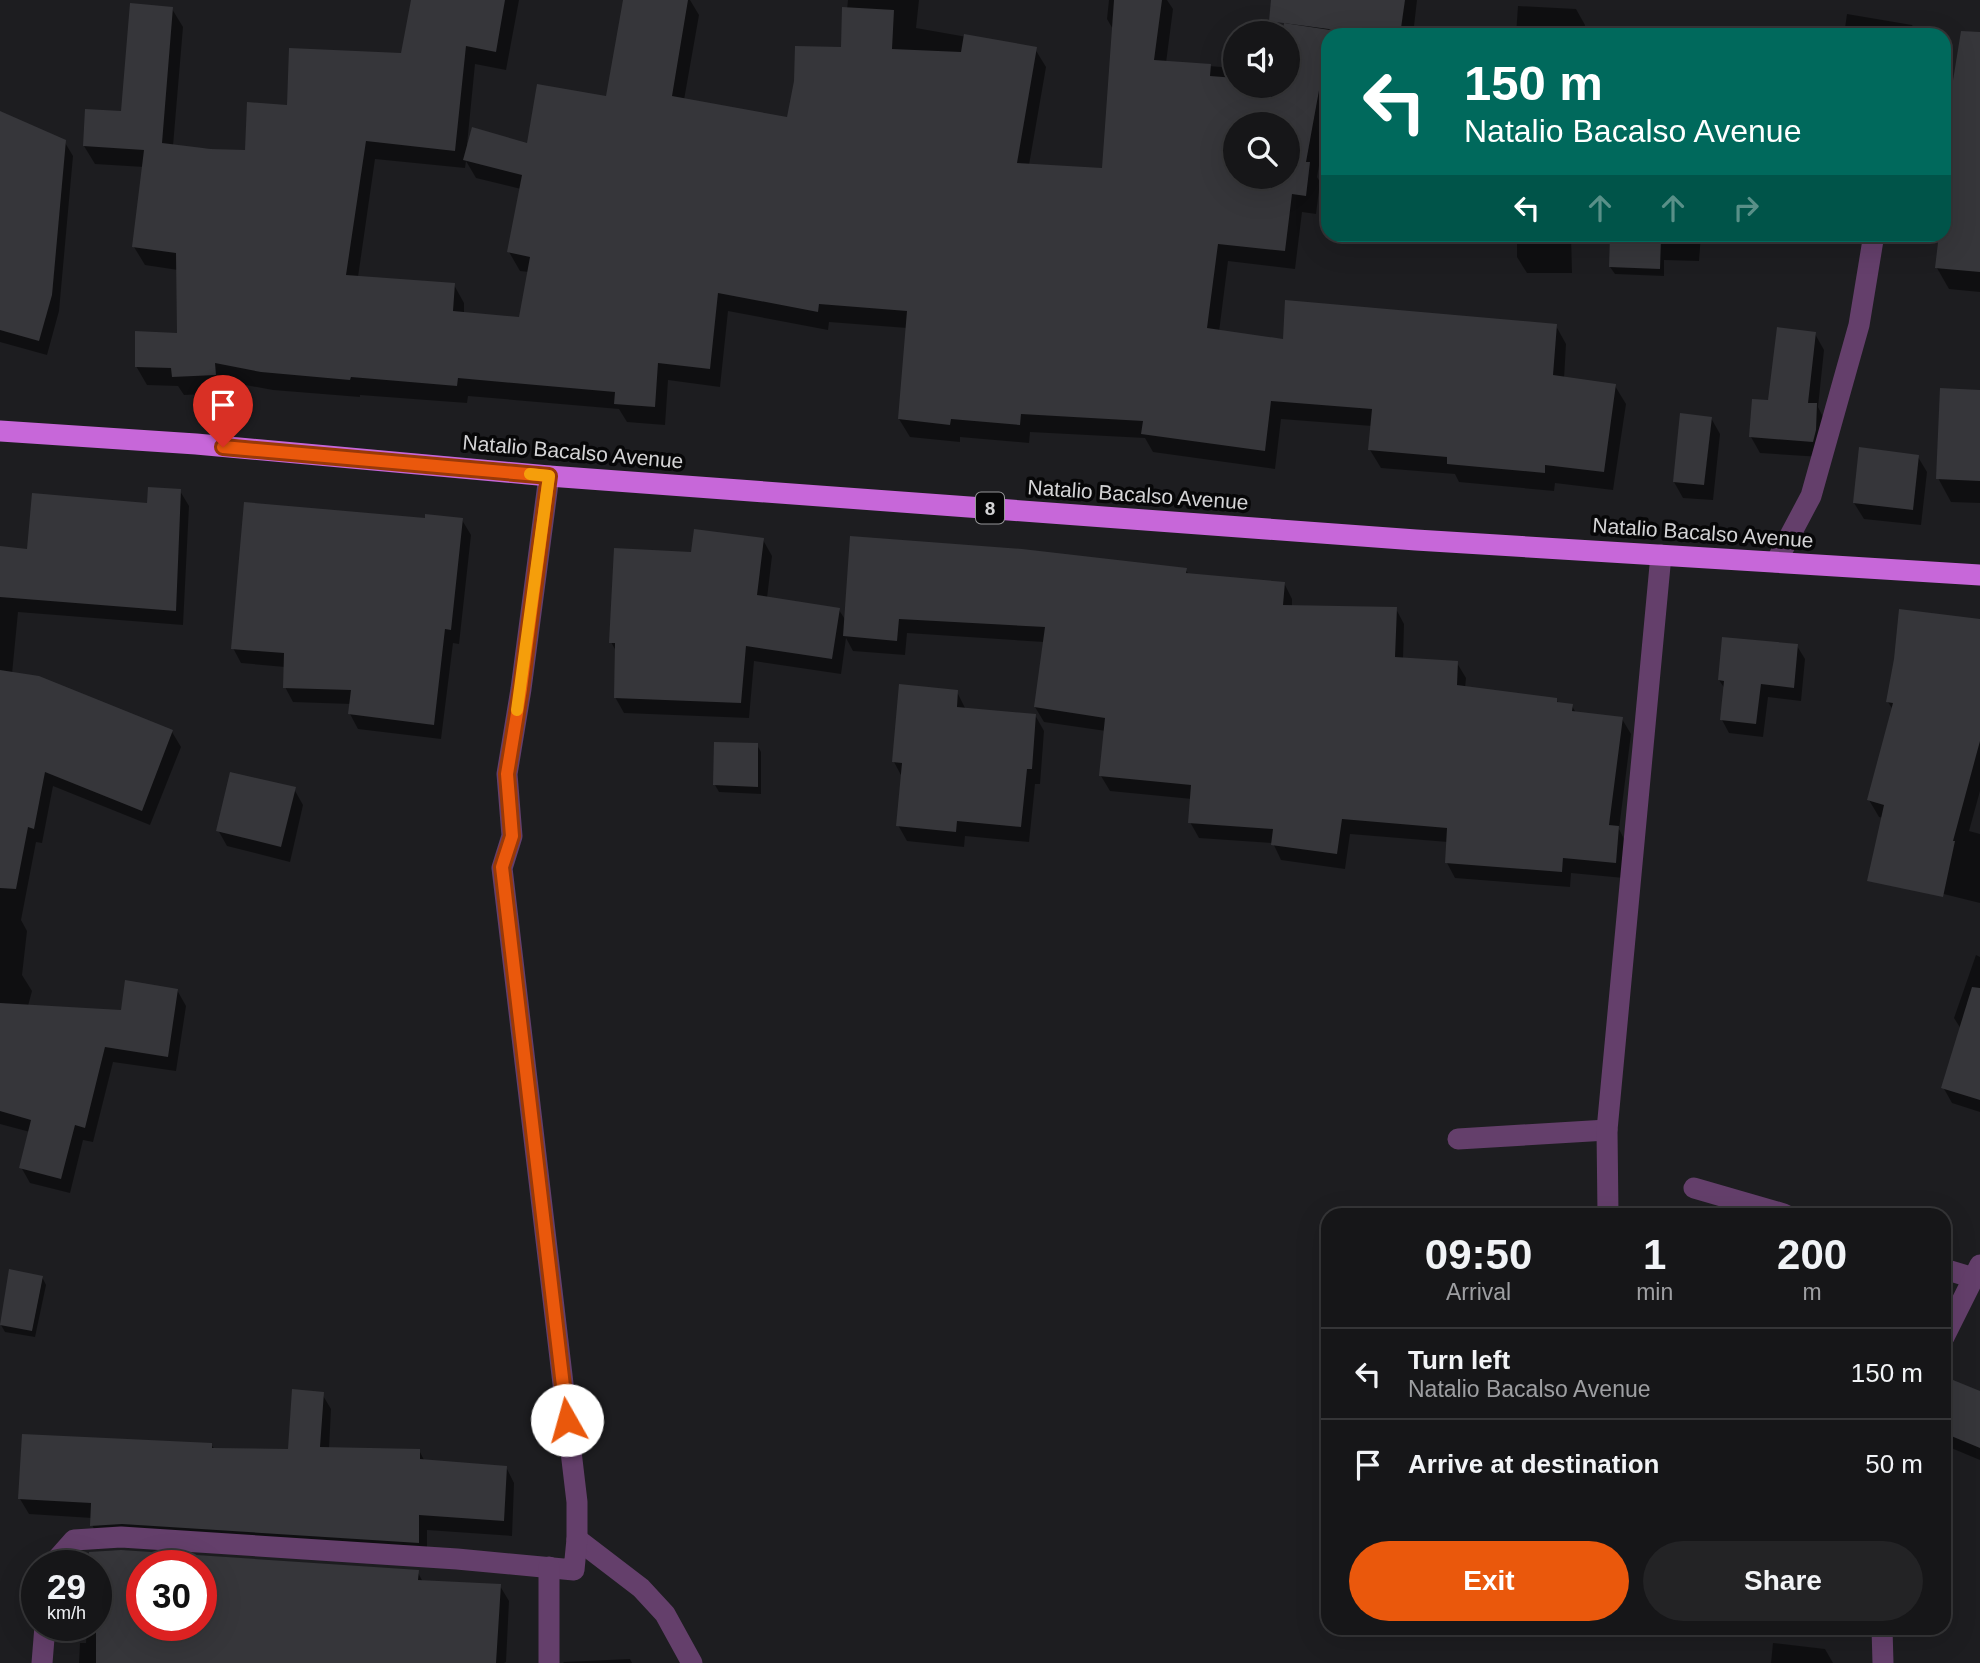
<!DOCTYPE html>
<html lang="en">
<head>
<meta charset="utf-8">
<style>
  :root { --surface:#161618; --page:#232325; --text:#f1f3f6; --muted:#9e9fa2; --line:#353537; --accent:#ea580c }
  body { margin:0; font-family:Arial,sans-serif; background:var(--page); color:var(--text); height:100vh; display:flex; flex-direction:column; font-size:26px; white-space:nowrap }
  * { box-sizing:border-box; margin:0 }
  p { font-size:23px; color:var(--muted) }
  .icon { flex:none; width:38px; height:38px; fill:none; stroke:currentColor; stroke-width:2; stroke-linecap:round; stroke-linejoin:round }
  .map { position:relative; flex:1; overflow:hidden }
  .side { position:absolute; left:1321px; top:1208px; width:630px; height:427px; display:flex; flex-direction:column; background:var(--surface); border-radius:21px; box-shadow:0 7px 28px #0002,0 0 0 2px var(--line) }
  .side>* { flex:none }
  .guide { position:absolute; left:1321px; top:28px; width:630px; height:214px; border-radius:21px; box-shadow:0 7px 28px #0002,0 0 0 2px var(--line); background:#00695c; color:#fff; overflow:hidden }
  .controls { position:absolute; left:1223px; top:21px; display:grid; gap:14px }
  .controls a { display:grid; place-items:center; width:77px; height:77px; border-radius:50%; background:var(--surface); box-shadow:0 7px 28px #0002,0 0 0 2px var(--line); font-size:35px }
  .speed { position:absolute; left:21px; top:1550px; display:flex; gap:14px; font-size:35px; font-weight:700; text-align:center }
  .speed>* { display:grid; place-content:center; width:91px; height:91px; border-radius:50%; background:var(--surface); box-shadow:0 7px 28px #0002,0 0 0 2px var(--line); line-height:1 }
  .speed small { font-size:18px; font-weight:400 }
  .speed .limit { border:10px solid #d22; background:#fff; color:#111 }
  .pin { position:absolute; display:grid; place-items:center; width:60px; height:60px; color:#fff; margin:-72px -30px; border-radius:50% 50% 50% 0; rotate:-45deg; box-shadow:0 0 7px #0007 }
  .pin .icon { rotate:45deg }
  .me { position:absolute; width:77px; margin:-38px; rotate:353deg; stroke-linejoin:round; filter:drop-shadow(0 0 5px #0008) }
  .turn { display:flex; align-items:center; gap:24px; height:147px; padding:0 28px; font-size:32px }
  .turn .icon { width:91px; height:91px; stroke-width:2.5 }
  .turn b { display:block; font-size:49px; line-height:60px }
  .lanes { display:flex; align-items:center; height:66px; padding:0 28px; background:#0003; justify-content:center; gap:35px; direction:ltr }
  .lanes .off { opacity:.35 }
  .eta { display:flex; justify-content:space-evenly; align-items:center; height:119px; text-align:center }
  .eta b { font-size:42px; font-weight:700; line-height:49px }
  .action { display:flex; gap:14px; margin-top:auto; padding:14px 28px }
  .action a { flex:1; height:80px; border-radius:42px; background:var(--accent); color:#fff; font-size:28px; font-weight:700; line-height:80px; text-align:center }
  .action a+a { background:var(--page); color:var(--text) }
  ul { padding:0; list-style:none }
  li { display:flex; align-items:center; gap:21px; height:91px; padding:0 28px; border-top:2px solid var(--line) }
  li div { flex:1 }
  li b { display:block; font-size:26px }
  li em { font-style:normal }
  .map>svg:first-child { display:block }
  .shadow { fill:#0007; fill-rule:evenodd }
  .building { fill:#36363a; fill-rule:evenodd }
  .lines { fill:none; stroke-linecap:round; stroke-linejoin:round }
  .minor { stroke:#643f6b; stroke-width:21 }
  .highway { stroke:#c767d9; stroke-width:21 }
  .route-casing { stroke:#983908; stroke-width:18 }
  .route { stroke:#ea580c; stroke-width:12 }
  .slow { stroke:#f59e0b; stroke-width:12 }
  .labels { text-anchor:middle; stroke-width:7; stroke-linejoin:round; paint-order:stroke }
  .shield { fill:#070708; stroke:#969698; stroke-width:2 }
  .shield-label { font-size:19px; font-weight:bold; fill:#d4d4d6 }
  .street-label { font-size:21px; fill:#d4d4d6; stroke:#070708 }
</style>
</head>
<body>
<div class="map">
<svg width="1980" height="1663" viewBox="0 0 1980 1663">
  <rect width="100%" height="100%" fill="#1d1d20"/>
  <g class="shadow">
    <path d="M 413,0 L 519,0 L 506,70 L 475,64 L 467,145 L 529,145 L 608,98 L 624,0 L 690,0 L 699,15 L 684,100 L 789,119 L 843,49 L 848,0 L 919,0 L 916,28 L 1035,49 L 1046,67 L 1029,165 L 1104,170 L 1114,31 L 1107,19 L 1109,0 L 1167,0 L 1173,9 L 1166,63 L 1236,68 L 1236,86 L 1288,86 L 1288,33 L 1285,33 L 1289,0 L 1417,0 L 1413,35 L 1328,35 L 1328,114 L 1317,177 L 1320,182 L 1316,214 L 1302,212 L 1295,269 L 1228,261 L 1219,332 L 1284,341 L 1556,326 L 1566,344 L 1564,379 L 1615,386 L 1626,404 L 1613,490 L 1555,483 L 1554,491 L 1459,482 L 1455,474 L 1381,468 L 1370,450 L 1372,426 L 1281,419 L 1275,469 L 1153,452 L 1145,438 L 1030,432 L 1029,443 L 960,437 L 960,442 L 910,437 L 899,419 L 907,328 L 829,322 L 828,330 L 728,311 L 720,387 L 668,380 L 665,425 L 627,422 L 619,409 L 468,396 L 467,403 L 360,395 L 360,397 L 273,390 L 224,381 L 225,393 L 184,395 L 178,386 L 147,385 L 136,366 L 179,334 L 178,270 L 145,265 L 134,247 L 144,167 L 95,164 L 84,146 L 123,113 L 172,9 L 183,27 L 173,146 L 246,152 L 289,107 L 402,55 ZM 1236,124 L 1288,124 L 1288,177 L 1236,177 ZM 375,159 L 465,168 L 466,161 L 476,178 L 521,189 L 509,252 L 520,271 L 529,272 L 520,319 L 464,314 L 464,303 L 454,285 L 358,277 Z"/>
    <path d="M 1518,6 L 1576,9 L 1585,25 L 1584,35 L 1516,35 Z"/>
    <path d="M 1847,14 L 1912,25 L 1918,35 L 1844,35 Z"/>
    <path d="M 1980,55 L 1980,292 L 1949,289 L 1937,268 Z"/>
    <path d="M 0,113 L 64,141 L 73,156 L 59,311 L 47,355 L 0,342 Z"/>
    <path d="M 1517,234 L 1571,234 L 1572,273 L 1527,273 L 1517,257 Z"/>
    <path d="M 1655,234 L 1701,234 L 1699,261 L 1664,260 L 1664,276 L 1615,274 L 1610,267 L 1654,238 Z"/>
    <path d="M 1815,334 L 1824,350 L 1818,407 L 1825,421 L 1821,457 L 1760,453 L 1751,437 L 1769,402 Z"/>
    <path d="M 1980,392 L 1980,503 L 1951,502 L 1938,478 Z"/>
    <path d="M 1711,418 L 1720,434 L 1713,500 L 1683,498 L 1674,482 Z"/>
    <path d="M 1918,457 L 1927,472 L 1921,525 L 1864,519 L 1854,503 Z"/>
    <path d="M 180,491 L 189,506 L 183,625 L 18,612 L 12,674 L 172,732 L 181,747 L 150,825 L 53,786 L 42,843 L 36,842 L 21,920 L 27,931 L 22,975 L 32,991 L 28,1006 L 123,1012 L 177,990 L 186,1006 L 176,1071 L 113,1062 L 93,1142 L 83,1140 L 70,1193 L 30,1183 L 21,1167 L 30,1132 L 0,1124 L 0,548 L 29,551 L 149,505 Z"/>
    <path d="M 426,520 L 462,520 L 471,535 L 459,644 L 453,643 L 441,739 L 358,729 L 350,714 L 351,704 L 293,702 L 285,687 L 285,667 L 241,663 L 233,648 Z"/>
    <path d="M 763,540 L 772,556 L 767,598 L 839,610 L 846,621 L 1186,570 L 1189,575 L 1284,583 L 1292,599 L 1292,606 L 1396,609 L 1404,624 L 1403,659 L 1457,663 L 1466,678 L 1465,688 L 1556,699 L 1559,704 L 1572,706 L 1576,713 L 1622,719 L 1631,734 L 1619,829 L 1626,843 L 1624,878 L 1571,873 L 1570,887 L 1455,878 L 1447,863 L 1448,842 L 1350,834 L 1345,869 L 1281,860 L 1273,843 L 1199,838 L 1190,822 L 1192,799 L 1110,791 L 1101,776 L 1106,731 L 1044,722 L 1035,707 L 1044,642 L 907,633 L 905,655 L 853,651 L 846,638 L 841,674 L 754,661 L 749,718 L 624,713 L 615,697 L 616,651 L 611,642 L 693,554 Z"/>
    <path d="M 1980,621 L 1980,791 L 1969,831 L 1980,834 L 1980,903 L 1883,879 L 1883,818 L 1879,817 L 1869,800 L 1893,710 L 1888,702 Z"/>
    <path d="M 1797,646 L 1805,659 L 1801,701 L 1768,697 L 1763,737 L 1729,733 L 1722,720 L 1725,689 L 1719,680 Z"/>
    <path d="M 957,692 L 966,710 L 1035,715 L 1044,731 L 1040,784 L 1035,784 L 1029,842 L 965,836 L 964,847 L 907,841 L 898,825 L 902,777 L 894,762 Z"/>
    <path d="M 757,745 L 761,752 L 761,794 L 719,792 L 715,785 Z"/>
    <path d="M 294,789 L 303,805 L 290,862 L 227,846 L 218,830 Z"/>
    <path d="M 1976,955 L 1980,957 L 1980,1112 L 1952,1103 L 1943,1087 L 1961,1029 L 1954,1018 Z"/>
    <path d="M 42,1277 L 46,1285 L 35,1337 L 5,1332 L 1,1325 Z"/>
    <path d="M 1980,1393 L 1980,1460 L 1944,1445 L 1944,1406 Z"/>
    <path d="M 322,1394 L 331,1409 L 329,1449 L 419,1450 L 425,1462 L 506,1467 L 514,1483 L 512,1536 L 427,1530 L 427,1558 L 101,1541 L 92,1525 L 92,1518 L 29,1514 L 20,1499 L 211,1444 L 215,1450 L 290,1451 Z"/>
    <path d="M 90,1554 L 417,1571 L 423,1582 L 500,1586 L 509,1601 L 506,1662 L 504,1663 L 79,1663 L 80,1643 L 86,1643 L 87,1626 L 96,1626 L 96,1566 L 90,1566 ZM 142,1566 L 201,1566 L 201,1626 L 142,1626 Z"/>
    <path d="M 1773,1643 L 1825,1649 L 1833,1663 L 1771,1663 Z"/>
    <path d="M 630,1659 L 632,1663 L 563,1663 L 564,1662 Z"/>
  </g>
  <g class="building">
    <path d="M 411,0 L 505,0 L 496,52 L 466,46 L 455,151 L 366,141 L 346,275 L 455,283 L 453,311 L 519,317 L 530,257 L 507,252 L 522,175 L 463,160 L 472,127 L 527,143 L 537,84 L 606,96 L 623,0 L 688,0 L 672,96 L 787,117 L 794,81 L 795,46 L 841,47 L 842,7 L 894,10 L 892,49 L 961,52 L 964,34 L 1037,47 L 1017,163 L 1102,168 L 1114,0 L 1162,0 L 1154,60 L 1211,64 L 1210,76 L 1236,78 L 1236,86 L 1288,86 L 1288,33 L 1283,33 L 1284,23 L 1330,30 L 1306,162 L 1310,162 L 1306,196 L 1292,194 L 1285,251 L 1218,244 L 1207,328 L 1283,339 L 1285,300 L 1557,324 L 1553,375 L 1616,384 L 1604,472 L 1545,465 L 1545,473 L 1447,464 L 1447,457 L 1368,450 L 1372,409 L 1271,401 L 1265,451 L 1141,434 L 1143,421 L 1021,414 L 1020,425 L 951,419 L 950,425 L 898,419 L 907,311 L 819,304 L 818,312 L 718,293 L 710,369 L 658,363 L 655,407 L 614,404 L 615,392 L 458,378 L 457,386 L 351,377 L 350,380 L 261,372 L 215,363 L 216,375 L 172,377 L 171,368 L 135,367 L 135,331 L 177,333 L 176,253 L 132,247 L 144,150 L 83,146 L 85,109 L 121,111 L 130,3 L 173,7 L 162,143 L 211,149 L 245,150 L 247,102 L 287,105 L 289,48 L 401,53 ZM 1236,124 L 1288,124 L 1288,177 L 1236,177 Z"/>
    <path d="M 1271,0 L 1405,0 L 1400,35 L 1374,35 L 1269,21 Z"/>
    <path d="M 1961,31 L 1980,32 L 1980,272 L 1935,268 L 1939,234 L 1944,234 L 1944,136 Z"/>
    <path d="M 0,111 L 66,140 L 52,295 L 39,341 L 0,330 Z"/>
    <path d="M 1610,235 L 1661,237 L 1660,269 L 1609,267 Z"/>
    <path d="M 1777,327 L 1816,332 L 1808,403 L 1817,403 L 1816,430 L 1813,442 L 1749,437 L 1752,399 L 1768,400 Z"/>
    <path d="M 1940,388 L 1980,390 L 1980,481 L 1936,479 Z"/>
    <path d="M 1680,413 L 1712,417 L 1704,485 L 1673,482 Z"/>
    <path d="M 1859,447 L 1919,455 L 1913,510 L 1853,503 Z"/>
    <path d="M 148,487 L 181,489 L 176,611 L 0,597 L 0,546 L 27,549 L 32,493 L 147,503 Z"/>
    <path d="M 244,502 L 425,518 L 425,514 L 463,518 L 451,630 L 445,629 L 434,725 L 348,714 L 351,690 L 283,688 L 284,653 L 231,649 Z"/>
    <path d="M 694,529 L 764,538 L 757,595 L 840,608 L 832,659 L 746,646 L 741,703 L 614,698 L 615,643 L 609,643 L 614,548 L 691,552 Z"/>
    <path d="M 850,536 L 1022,549 L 1187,568 L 1186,573 L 1285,582 L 1283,605 L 1397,607 L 1395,657 L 1458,661 L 1457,685 L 1557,698 L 1557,702 L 1573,704 L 1572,711 L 1623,717 L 1609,825 L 1619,826 L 1616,863 L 1563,858 L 1562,872 L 1445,863 L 1447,828 L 1342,819 L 1337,854 L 1271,845 L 1273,829 L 1188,823 L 1191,785 L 1099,776 L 1105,718 L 1034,707 L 1045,627 L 899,619 L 897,641 L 843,636 Z"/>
    <path d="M 1899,609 L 1980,619 L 1980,741 L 1953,841 L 1955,841 L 1943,897 L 1867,881 L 1884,805 L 1867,800 L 1893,703 L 1886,702 L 1894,659 Z"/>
    <path d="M 1722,637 L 1798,644 L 1794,688 L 1761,684 L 1756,724 L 1720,720 L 1724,681 L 1718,680 Z"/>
    <path d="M 0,670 L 39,676 L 173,730 L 142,811 L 45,772 L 34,829 L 28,827 L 16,889 L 0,888 Z"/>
    <path d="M 899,684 L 958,690 L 957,707 L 1036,714 L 1032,769 L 1027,769 L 1021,827 L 957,821 L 956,832 L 896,826 L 902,763 L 892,762 Z"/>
    <path d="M 714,742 L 758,743 L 758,787 L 713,785 Z"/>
    <path d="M 230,772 L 296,787 L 281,847 L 216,831 Z"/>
    <path d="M 125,980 L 178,989 L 168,1057 L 105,1047 L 85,1128 L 75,1125 L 61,1179 L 19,1168 L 31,1120 L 0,1111 L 0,1003 L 121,1010 Z"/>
    <path d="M 1972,987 L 1980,988 L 1980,1100 L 1941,1088 Z"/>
    <path d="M 9,1269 L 43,1276 L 32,1331 L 0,1325 Z"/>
    <path d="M 1953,1380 L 1980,1391 L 1980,1448 L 1944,1433 L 1944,1401 Z"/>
    <path d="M 292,1389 L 324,1392 L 320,1447 L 420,1449 L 420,1459 L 507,1466 L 504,1521 L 419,1515 L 419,1543 L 122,1524 L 90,1526 L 91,1503 L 18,1499 L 22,1434 L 212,1443 L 212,1448 L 288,1449 Z"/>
    <path d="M 121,1550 L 419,1570 L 418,1580 L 501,1584 L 496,1663 L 96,1663 L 96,1566 L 88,1566 L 89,1552 ZM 142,1566 L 201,1566 L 201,1626 L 142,1626 Z"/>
  </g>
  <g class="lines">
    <g class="minor">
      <path d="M 1776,562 L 1811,496 L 1859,325 L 1874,234"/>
      <path d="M 1458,1139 L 1607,1130"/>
      <path d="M 1694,1188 L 1784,1214"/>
      <path d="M 1608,1214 L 1607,1130 L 1661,555"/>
      <path d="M 1944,1269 L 1974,1278"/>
      <path d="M 1944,1337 L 1980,1265"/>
      <path d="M 577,1539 L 641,1588 L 665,1614 L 692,1663"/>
      <path d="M 51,1566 L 74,1540 L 121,1537 L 457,1559 L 574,1570 L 577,1539 L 577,1502 L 502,868 L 512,836 L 507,774 L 521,689 L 549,476"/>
      <path d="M 549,1567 L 549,1663"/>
      <path d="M 1882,1628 L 1883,1663"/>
      <path d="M 42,1663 L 45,1626"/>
    </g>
    <path class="highway" d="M 0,431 L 196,444 L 549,476 L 1416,540 L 1980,575"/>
  </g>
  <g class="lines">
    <g class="route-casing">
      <path id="route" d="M 223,447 L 549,476 L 521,689 L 507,774 L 512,836 L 502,867 L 567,1420"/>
    </g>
    <use href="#route" class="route"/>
    <path class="slow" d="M 517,710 L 549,476 L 530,474"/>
  </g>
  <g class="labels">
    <rect class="shield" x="976" y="492.5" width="28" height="31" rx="5"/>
    <g class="shield-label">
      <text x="990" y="515">8</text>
    </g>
    <g class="street-label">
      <text transform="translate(573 452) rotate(5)" y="7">Natalio Bacalso Avenue</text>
      <text transform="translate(1138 495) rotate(4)" y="7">Natalio Bacalso Avenue</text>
      <text transform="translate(1703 533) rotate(4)" y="7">Natalio Bacalso Avenue</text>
    </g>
  </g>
</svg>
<div class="controls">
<a><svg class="icon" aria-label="sound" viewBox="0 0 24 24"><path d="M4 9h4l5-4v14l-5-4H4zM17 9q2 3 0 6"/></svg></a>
<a><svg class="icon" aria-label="search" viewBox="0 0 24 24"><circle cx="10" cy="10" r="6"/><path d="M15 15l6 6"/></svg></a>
</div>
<div class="speed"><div>29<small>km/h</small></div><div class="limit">30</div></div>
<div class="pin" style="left:223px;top:447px;background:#d93025"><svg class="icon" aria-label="arrive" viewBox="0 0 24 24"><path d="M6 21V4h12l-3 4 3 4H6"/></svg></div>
<svg class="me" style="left:567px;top:1420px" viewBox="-20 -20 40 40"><circle r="19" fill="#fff"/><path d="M0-13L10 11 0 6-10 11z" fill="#ea580c"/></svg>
<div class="guide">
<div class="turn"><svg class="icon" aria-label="left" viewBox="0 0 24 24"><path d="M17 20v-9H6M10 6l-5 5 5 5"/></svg><div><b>150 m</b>Natalio Bacalso Avenue</div></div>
<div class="lanes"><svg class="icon" aria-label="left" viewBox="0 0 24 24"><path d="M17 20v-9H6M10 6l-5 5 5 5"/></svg><svg class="icon off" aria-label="ahead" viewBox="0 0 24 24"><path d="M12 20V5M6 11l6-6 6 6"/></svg><svg class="icon off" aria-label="ahead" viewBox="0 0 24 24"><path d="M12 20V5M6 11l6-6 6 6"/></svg><svg class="icon off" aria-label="right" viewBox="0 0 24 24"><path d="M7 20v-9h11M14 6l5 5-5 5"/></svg></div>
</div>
<section class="side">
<div class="eta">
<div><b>09:50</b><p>Arrival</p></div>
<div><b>1</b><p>min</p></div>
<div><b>200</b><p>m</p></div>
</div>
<ul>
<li><svg class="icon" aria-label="left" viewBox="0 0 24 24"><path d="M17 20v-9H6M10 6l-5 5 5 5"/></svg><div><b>Turn left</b><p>Natalio Bacalso Avenue</p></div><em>150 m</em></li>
<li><svg class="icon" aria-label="arrive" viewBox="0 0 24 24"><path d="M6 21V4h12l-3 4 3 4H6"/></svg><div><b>Arrive at destination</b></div><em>50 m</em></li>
</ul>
<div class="action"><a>Exit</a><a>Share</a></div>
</section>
</div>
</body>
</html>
